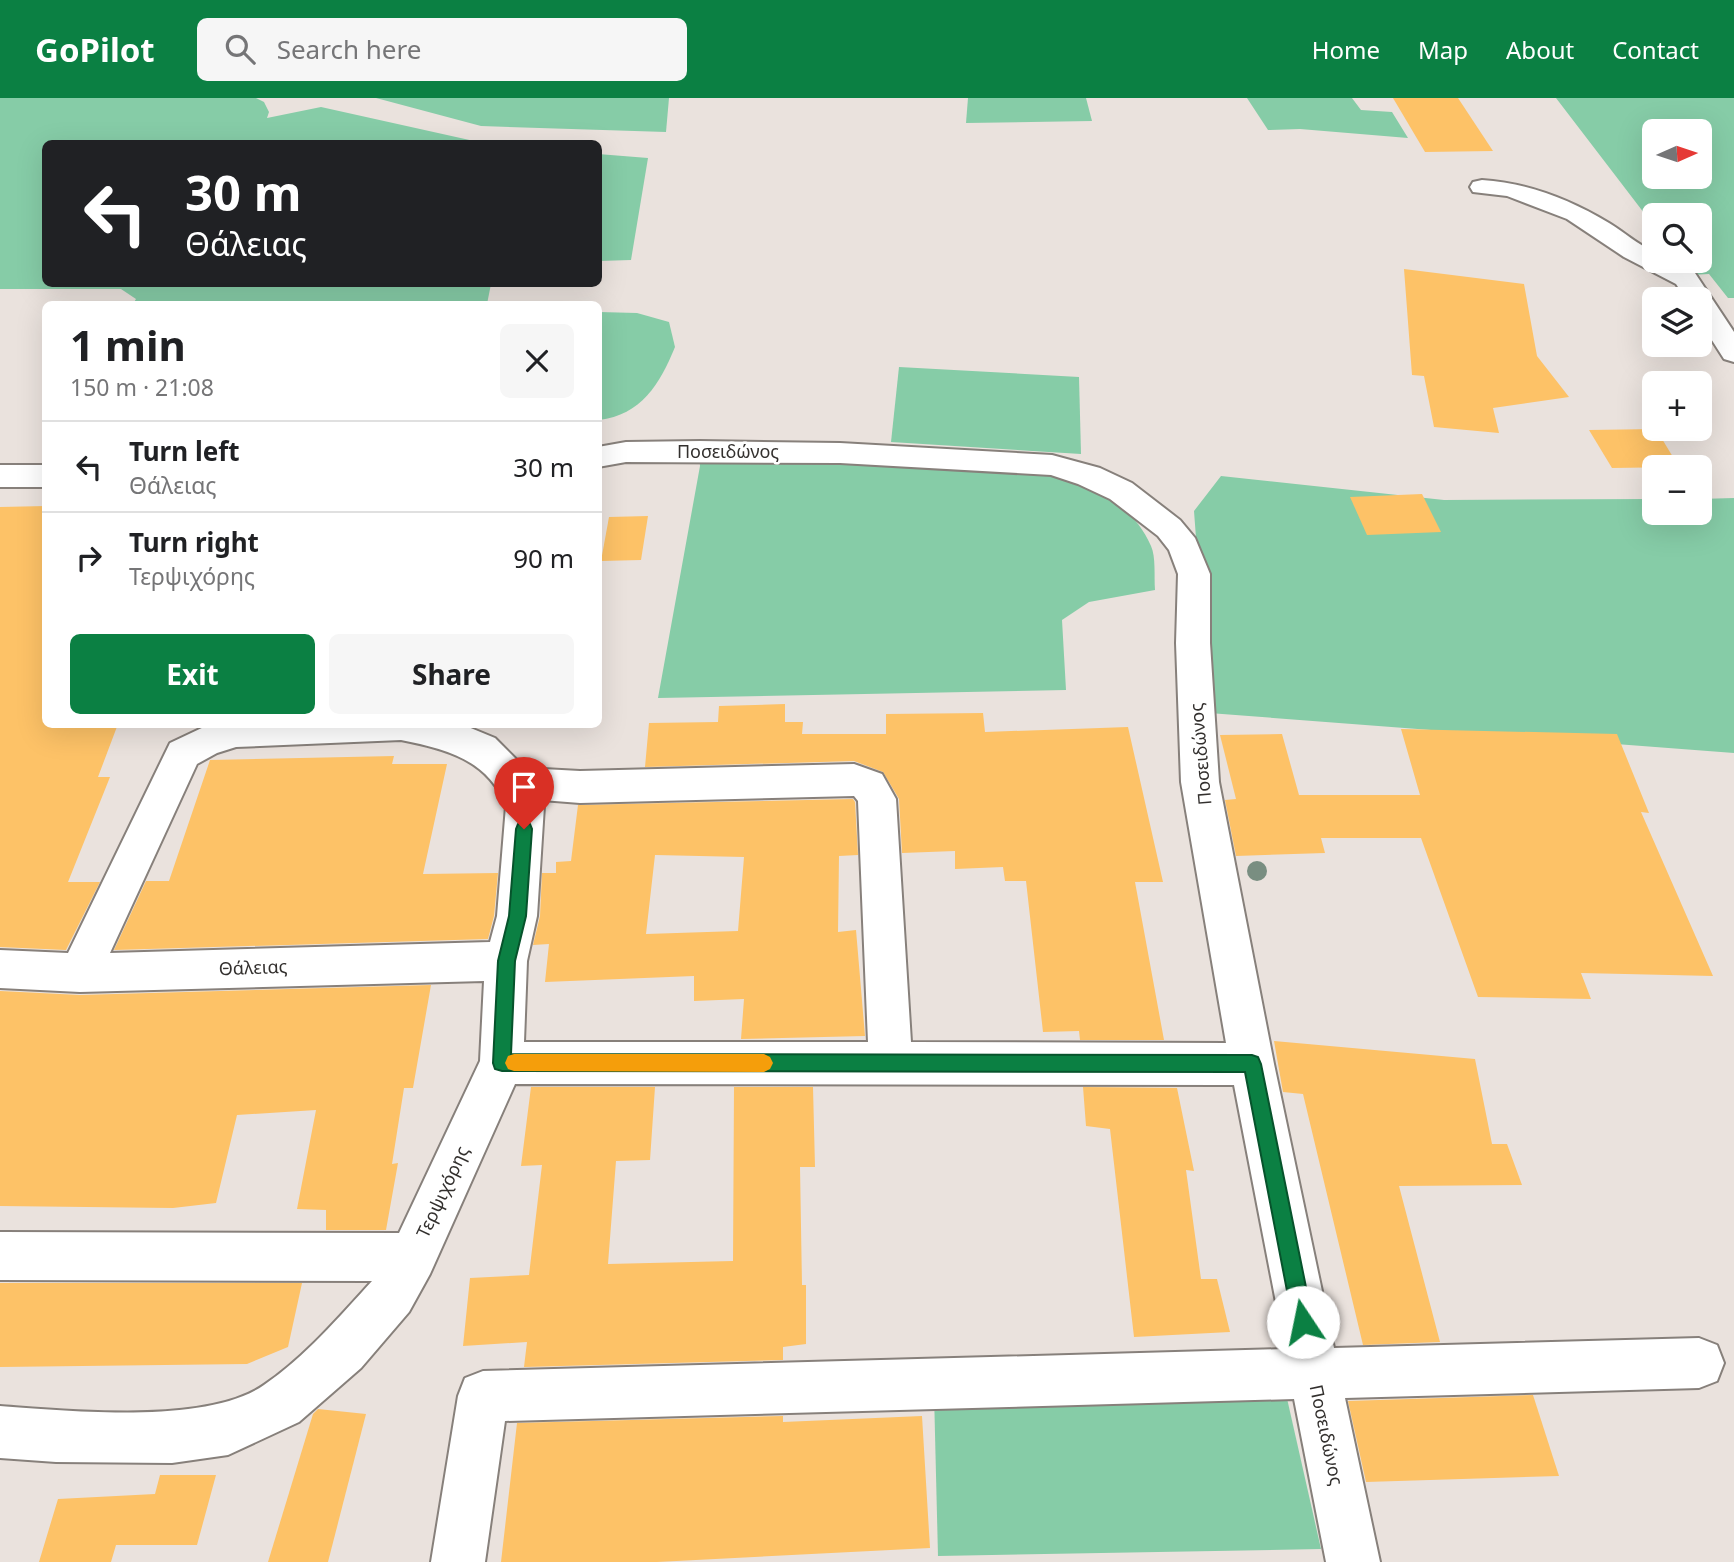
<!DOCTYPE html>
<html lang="en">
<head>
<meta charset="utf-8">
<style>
  :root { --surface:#fff; --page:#f6f6f6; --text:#202124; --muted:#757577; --line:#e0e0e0; --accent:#0b8043 }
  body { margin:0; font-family:"Noto Sans",sans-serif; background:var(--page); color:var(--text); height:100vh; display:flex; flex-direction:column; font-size:26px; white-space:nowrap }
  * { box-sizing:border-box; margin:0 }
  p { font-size:23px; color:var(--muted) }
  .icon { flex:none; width:38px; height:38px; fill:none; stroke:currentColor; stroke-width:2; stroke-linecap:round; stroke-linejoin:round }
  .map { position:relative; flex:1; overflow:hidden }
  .sheet { position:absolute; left:42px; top:203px; width:560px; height:427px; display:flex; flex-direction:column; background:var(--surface); border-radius:10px; box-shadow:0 7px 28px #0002 }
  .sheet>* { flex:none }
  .guide { position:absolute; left:42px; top:42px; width:560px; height:147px; border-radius:10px; box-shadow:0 7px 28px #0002; background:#202124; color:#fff; overflow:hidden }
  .needle { width:46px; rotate:87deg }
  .buttons { position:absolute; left:1642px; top:21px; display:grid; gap:14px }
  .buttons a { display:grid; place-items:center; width:70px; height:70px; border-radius:10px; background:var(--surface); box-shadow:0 7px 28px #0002; font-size:35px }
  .pin { position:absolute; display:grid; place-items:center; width:60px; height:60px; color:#fff; margin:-72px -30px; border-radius:50% 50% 50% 0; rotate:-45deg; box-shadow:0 0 7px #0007 }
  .pin .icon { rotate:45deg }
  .me { position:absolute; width:77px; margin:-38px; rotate:349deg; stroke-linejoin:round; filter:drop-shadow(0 0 5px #0008) }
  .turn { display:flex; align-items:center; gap:24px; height:147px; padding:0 28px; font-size:32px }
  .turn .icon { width:91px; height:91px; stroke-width:2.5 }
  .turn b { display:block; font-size:49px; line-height:60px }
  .round { display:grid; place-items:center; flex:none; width:74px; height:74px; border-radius:10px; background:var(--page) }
  .overview { display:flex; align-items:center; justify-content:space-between; height:119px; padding:0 28px }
  h1 { font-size:42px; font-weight:700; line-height:52px }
  .action { display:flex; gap:14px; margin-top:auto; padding:14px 28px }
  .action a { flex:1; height:80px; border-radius:10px; background:var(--accent); color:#fff; font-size:28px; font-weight:700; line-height:80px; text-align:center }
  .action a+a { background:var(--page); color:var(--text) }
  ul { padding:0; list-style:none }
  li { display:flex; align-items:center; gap:21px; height:91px; padding:0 28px; border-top:2px solid var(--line) }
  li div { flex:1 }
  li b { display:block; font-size:26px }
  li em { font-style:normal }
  header { display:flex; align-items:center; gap:42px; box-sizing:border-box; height:98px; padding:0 35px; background:var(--accent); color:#fff }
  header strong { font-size:33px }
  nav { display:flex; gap:38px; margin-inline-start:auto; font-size:24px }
  .search { width:490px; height:63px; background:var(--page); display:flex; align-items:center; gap:18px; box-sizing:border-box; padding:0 24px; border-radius:10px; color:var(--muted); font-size:26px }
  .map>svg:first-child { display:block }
  .green { fill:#86cca7; fill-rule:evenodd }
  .building { fill:#fdc267; fill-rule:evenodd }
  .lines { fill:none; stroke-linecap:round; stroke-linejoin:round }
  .minor-casing { stroke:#87807b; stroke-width:4 }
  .minor { fill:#fff; fill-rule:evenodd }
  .tree { fill:#798e81 }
  .route { fill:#0b8043; stroke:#07532c; stroke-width:2 }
  .slow { fill:#f59e0b }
  .labels { text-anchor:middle; stroke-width:5; stroke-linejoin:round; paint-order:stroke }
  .street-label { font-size:18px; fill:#33302e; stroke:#fff }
</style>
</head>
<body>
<header>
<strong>GoPilot</strong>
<div class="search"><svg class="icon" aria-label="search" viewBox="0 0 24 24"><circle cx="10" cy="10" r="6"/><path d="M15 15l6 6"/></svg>Search here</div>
<nav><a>Home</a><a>Map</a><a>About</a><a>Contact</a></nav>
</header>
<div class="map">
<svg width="1734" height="1464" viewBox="0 0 1734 1464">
  <rect width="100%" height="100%" fill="#eae2dd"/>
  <g class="green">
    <path d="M 0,0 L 256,0 L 264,4 L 269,14 L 267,20 L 321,9 L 483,45 L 46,46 L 46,186 L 491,186 L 487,206 L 133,206 L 136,201 L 121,191 L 0,191 Z"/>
    <path d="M 376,0 L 669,0 L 666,34 L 481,28 Z"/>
    <path d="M 968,0 L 1086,0 L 1092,23 L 966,25 Z"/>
    <path d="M 1247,0 L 1352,0 L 1361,12 L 1392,14 L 1408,40 L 1300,31 L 1268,32 Z"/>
    <path d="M 1556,0 L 1734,0 L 1734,200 L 1728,200 L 1709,176 L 1690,177 L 1680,163 L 1699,163 L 1699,117 L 1654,117 L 1654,128 ZM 1654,33 L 1699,33 L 1699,79 L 1654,79 Z"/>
    <path d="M 598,56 L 648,60 L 631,162 L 599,163 Z"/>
    <path d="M 599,214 L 637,215 L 669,224 L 675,249 C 660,286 641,317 599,322 Z"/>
    <path d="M 899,269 L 1079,279 L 1081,356 L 891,344 Z"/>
    <path d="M 699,354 L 1069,378 C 1103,394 1135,411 1151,448 C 1156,459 1154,478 1155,492 L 1089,504 L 1062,522 L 1066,592 L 658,600 L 700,368 Z"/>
    <path d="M 1221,378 L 1444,402 L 1654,401 L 1654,415 L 1699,415 L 1699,401 L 1734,400 L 1734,655 L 1209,615 L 1194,413 Z"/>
    <path d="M 934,1295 L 1286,1296 L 1321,1451 L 938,1458 Z"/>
  </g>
  <g class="building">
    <path d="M 1393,0 L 1458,0 L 1493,53 L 1425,54 Z"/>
    <path d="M 1404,171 L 1524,186 L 1537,258 L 1569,299 L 1493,310 L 1499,335 L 1434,329 L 1424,278 L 1412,277 Z"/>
    <path d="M 1656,331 L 1679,369 L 1612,370 L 1589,332 Z"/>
    <path d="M 1422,396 L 1441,434 L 1367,437 L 1350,399 Z"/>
    <path d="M 46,408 L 46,626 L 118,626 L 98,679 L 110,679 L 68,784 L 100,784 L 66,852 L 0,849 L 0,409 Z"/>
    <path d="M 648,418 L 641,462 L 601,463 L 609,419 Z"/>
    <path d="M 785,606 L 785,624 L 803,624 L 802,636 L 886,636 L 886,616 L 983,615 L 985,634 L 1128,629 L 1163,784 L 1135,784 L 1164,942 L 1080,942 L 1079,933 L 1043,934 L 1026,783 L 1005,783 L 1003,769 L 955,771 L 955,753 L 902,755 L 899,701 L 883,674 L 854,663 L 645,669 L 649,625 L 718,624 L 719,608 Z"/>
    <path d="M 1401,631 L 1617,636 L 1649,715 L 1641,714 L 1713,878 L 1581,875 L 1591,901 L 1478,899 L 1421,740 L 1321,740 L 1325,755 L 1236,758 L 1225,702 L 1236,701 L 1220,637 L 1282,636 L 1299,697 L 1420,697 Z"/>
    <path d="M 394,658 L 392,666 L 447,666 L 423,776 L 498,775 L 494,818 L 488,841 L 114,852 L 146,783 L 169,783 L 210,662 Z"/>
    <path d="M 853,701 L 855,704 L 858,757 L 839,758 L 838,834 L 856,832 L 865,938 L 741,941 L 744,901 L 694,903 L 694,878 L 545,884 L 549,846 L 533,847 L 540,818 L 542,775 L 556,775 L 556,764 L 571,763 L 578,707 ZM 655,757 L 744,759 L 738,833 L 646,836 Z"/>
    <path d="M 431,887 L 413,990 L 404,990 L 392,1066 L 398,1065 L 386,1132 L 326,1132 L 326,1112 L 297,1111 L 316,1012 L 237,1017 L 216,1105 L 173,1110 L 0,1108 L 0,893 L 80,897 Z"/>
    <path d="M 1274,943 L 1475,961 L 1492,1046 L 1507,1046 L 1522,1087 L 1399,1088 L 1440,1244 L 1363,1247 L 1303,996 L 1283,994 Z"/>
    <path d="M 531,989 L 655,989 L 650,1062 L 616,1063 L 608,1166 L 733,1163 L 734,989 L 813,989 L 815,1069 L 800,1069 L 802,1187 L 806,1187 L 806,1246 L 783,1249 L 783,1262 L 524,1269 L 527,1244 L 463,1248 L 470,1180 L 529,1177 L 542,1067 L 521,1068 Z"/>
    <path d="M 1083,989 L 1177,990 L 1194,1073 L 1186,1072 L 1201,1181 L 1217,1181 L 1230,1234 L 1134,1239 L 1110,1031 L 1086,1028 Z"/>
    <path d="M 0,1185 L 302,1185 L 288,1249 L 247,1266 L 0,1269 Z"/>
    <path d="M 1533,1297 L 1559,1378 L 1366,1384 L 1348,1303 Z"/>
    <path d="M 318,1311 L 366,1316 L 328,1464 L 268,1464 L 313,1316 Z"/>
    <path d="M 783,1318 L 783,1324 L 922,1318 L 930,1450 L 657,1464 L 501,1464 L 517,1325 Z"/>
    <path d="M 160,1377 L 216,1377 L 197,1447 L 116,1447 L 111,1464 L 39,1464 L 58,1401 L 155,1396 Z"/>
  </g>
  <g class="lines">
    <g class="minor-casing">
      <g id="minor">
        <path d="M 1482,82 C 1528,85 1569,101 1609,125 C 1624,134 1637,146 1654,154 L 1654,163 L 1670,163 L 1695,175 L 1734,234 L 1734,264 L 1724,261 L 1699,222 L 1699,201 L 1686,201 L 1676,186 L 1624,159 L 1567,121 L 1507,98 L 1473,94 L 1470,89 L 1473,84 Z"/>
        <path d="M 700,343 L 840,345 L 1052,357 L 1100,370 L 1132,385 L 1180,422 L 1195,440 L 1210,476 L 1210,545 L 1219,684 L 1274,966 L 1334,1250 L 1699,1240 L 1717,1247 L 1724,1265 L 1717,1283 L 1699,1290 L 1345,1300 L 1380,1464 L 1326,1464 L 1294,1301 L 505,1323 L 485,1464 L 431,1464 L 458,1298 L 465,1280 L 483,1273 L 1285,1251 L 1234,987 L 515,986 L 430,1176 L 409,1214 L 361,1270 L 299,1324 L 228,1357 L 172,1365 L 56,1364 L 0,1360 L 0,1308 C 69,1313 207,1327 264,1287 C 305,1259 339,1219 372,1183 L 0,1182 L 0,1134 L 399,1135 L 480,963 L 484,883 L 80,894 L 0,890 L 0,852 L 68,855 L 170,645 L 206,628 L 461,626 L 495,640 L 525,670 L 580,673 L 854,666 L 882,676 L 896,701 L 911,944 L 1226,945 L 1181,684 L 1176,545 L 1178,476 L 1169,452 L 1158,438 L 1110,401 L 1078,386 L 1051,377 L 840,365 L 626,364 L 598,369 L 598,349 L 626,344 ZM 401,642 C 445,651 488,661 506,708 L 497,818 L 490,844 L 110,855 L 197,666 L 217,655 L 236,649 ZM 854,698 L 858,703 L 868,944 L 524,944 L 527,863 L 537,818 L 544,708 L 542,702 L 580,705 Z"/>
        <rect x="0" y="367" width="46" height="22"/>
      </g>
    </g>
    <use href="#minor" class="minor"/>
  </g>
  <circle class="tree" cx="1257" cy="773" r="10"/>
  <path class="route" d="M 524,724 L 530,726 L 532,731 L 526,818 L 515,863 L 511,956 L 1252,957 L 1258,959 L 1261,966 L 1313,1224 L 1310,1231 L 1303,1234 L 1296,1231 L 1293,1224 L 1245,974 L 502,973 L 495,971 L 493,965 L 498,863 L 509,818 L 516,731 L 518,726 Z"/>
  <path class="slow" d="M 514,956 L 764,956 L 770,959 L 773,965 L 770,971 L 764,974 L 514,973 L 508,971 L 505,965 L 508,958 Z"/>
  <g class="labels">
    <g class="street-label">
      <text x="728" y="360">Ποσειδώνος</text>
      <text transform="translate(1201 656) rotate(-95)" y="6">Ποσειδώνος</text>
      <text transform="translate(253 870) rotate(-2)" y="6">Θάλειας</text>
      <text transform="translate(443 1094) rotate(-65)" y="6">Τερψιχόρης</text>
      <text transform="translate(1326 1337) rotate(78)" y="6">Ποσειδώνος</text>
    </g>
  </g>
</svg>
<div class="buttons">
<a><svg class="needle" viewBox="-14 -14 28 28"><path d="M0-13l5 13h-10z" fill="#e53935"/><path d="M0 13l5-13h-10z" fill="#757577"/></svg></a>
<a><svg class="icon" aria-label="search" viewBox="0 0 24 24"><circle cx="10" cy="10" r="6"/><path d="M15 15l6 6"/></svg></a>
<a><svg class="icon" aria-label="layers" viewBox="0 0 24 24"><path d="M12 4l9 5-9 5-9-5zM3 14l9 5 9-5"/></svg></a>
<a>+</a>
<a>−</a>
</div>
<div class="pin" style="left:524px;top:731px;background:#d93025"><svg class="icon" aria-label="arrive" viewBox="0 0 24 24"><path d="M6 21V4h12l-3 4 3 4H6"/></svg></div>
<svg class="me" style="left:1303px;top:1224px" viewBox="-20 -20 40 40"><circle r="19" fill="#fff"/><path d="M0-13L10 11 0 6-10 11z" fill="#0b8043"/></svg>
<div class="guide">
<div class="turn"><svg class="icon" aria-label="left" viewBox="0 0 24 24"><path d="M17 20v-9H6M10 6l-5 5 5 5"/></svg><div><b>30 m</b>Θάλειας</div></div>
</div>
<section class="sheet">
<div class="overview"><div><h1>1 min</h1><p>150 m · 21:08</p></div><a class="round"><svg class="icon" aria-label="close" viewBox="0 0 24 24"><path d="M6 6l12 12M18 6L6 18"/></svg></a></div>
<ul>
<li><svg class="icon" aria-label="left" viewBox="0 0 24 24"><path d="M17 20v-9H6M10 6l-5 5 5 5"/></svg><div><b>Turn left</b><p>Θάλειας</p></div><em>30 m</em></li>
<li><svg class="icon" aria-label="right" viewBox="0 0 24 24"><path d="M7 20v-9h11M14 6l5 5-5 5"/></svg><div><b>Turn right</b><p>Τερψιχόρης</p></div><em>90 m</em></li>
</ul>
<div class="action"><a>Exit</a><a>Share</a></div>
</section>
</div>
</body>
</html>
